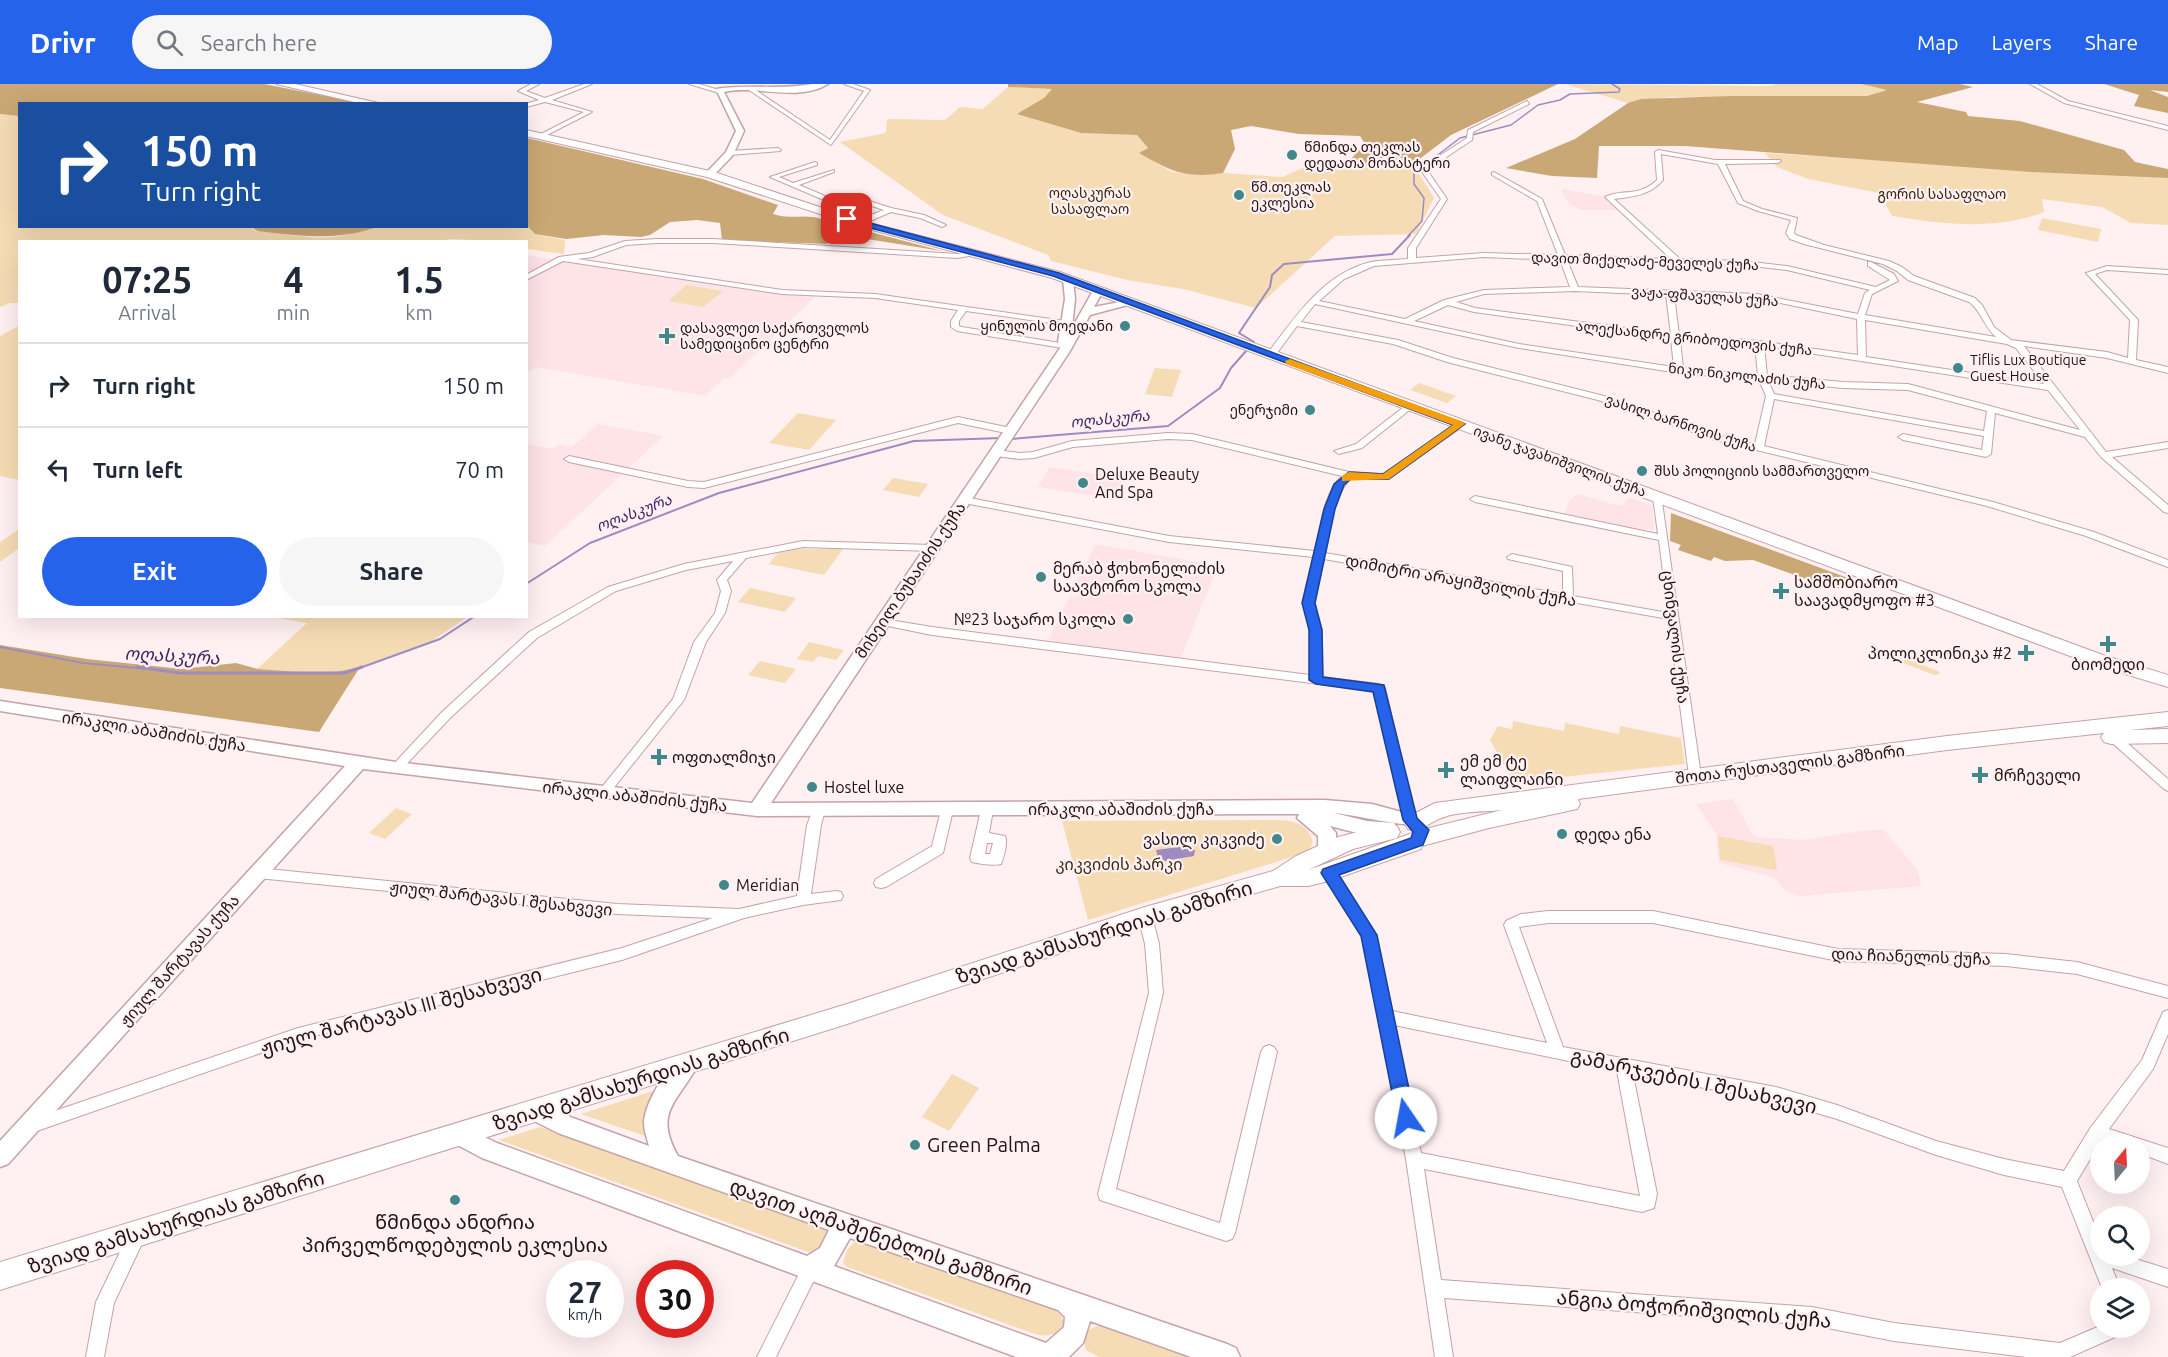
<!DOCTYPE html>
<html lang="en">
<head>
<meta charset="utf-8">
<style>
  :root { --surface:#fff; --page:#f6f6f7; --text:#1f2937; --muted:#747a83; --line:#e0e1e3; --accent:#2563eb }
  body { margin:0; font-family:Ubuntu,"Noto Sans Georgian",sans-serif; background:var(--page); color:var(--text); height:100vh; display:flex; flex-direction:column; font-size:22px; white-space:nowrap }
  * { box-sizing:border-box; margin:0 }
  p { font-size:20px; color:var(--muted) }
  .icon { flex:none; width:33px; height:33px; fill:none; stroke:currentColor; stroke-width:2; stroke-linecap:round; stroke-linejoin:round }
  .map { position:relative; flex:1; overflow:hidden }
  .details { position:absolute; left:18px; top:156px; width:510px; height:378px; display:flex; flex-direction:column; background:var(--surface); border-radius:0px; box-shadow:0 6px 24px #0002 }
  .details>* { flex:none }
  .hud { position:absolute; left:18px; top:18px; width:510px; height:126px; border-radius:0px; box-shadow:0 6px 24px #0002; background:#1a4fa0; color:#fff; overflow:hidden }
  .needle { width:39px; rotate:18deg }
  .fabs { position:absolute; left:2090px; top:1050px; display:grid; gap:12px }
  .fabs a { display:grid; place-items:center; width:60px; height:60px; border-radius:50%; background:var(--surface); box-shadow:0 6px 24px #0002; font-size:30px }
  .speed { position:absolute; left:546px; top:1176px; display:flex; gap:12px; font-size:30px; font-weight:700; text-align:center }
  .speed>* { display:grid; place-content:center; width:78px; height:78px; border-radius:50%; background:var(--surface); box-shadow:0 6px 24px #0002; line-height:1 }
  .speed small { font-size:15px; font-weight:400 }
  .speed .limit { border:9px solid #d22; background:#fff; color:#111 }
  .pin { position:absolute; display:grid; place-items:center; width:51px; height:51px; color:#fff; margin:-26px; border-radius:12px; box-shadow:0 3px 9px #0006 }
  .me { position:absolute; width:66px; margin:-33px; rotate:348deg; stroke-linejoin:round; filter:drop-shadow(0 0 4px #0008) }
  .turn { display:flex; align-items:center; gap:21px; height:126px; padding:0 24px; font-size:27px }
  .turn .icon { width:78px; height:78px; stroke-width:2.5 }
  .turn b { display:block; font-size:42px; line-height:51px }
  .eta { display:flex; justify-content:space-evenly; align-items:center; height:102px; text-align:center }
  .eta b { font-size:36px; font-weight:700; line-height:42px }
  .cta { display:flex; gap:12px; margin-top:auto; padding:12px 24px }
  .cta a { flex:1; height:69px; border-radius:36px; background:var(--accent); color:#fff; font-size:24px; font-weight:700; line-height:69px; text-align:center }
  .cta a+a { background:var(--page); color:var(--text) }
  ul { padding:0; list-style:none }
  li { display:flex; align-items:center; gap:18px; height:84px; padding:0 24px; border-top:2px solid var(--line) }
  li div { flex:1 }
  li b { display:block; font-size:22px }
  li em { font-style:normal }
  header { display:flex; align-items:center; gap:36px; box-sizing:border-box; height:84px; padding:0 30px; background:var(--accent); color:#fff }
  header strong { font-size:28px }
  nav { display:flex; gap:33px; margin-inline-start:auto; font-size:21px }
  .search { width:420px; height:54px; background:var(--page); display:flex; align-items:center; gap:15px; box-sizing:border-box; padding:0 21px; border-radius:33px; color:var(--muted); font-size:22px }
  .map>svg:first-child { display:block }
  .built { fill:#fee3e7 }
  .green { fill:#f6dcb4 }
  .forest { fill:#caa875 }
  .water { fill:#9e8cc1 }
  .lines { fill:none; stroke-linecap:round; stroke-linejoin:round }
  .stream-far2 { stroke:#9e8cc1; stroke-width:1.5 }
  .stream-far1 { stroke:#9e8cc1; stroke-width:2 }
  .stream { stroke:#9e8cc1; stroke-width:3 }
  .street-casing { stroke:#c5a3a8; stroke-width:2 }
  .secondary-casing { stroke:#c5a3a8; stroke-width:3 }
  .primary-casing { stroke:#c5a3a8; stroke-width:2 }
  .street { fill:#fff; fill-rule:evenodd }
  .secondary { fill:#fff; fill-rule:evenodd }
  .primary { fill:#fff; fill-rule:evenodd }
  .route { fill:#2563eb; stroke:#184099; stroke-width:1.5 }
  .slow { fill:#f59e0b }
  .poi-dot { fill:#40888a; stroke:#fff0f2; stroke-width:2 }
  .labels { text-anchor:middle; stroke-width:4.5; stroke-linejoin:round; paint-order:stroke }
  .far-poi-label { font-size:14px; fill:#201416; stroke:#fff0f2; text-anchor:start }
  .far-park-label { font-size:14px; fill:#372911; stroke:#fff0f2 }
  .far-street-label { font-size:14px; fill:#201416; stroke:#fff0f2 }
  .far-water-label { font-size:15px; font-style:italic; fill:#3f2463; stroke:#fff0f2 }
  .poi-label { font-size:16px; fill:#201416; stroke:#fff0f2; text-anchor:start }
  .street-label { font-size:16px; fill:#201416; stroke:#fff0f2 }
  .park-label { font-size:16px; fill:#372911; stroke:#fff0f2 }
  .water-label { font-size:18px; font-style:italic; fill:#3f2463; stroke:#fff0f2 }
  .near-street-label { font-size:20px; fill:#201416; stroke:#fff0f2 }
  .near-poi-label { font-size:20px; fill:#201416; stroke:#fff0f2; text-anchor:start }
</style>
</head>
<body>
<header>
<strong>Drivr</strong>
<div class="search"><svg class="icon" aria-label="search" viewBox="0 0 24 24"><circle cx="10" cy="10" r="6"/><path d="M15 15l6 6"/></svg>Search here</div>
<nav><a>Map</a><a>Layers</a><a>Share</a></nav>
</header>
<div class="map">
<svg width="2168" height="1273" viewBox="0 0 2168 1273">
  <rect width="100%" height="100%" fill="#fff0f2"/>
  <g class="built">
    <path d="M 1563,105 L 1605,113 L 1620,126 L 1581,126 L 1570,120 L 1561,106 Z"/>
    <path d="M 526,171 L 760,207 L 817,211 L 729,295 L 724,294 L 705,312 L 535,283 L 527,289 Z"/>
    <path d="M 598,340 L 663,352 L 545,462 L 527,458 L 526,360 L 553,365 L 559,360 L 572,363 Z"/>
    <path d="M 1050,383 L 1126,395 L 1116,415 L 1038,403 Z"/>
    <path d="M 1578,410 L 1615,421 L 1622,421 L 1629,413 L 1652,422 L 1654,446 L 1613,444 L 1564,431 L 1569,417 Z"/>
    <path d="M 1096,460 L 1218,482 L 1180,576 L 1048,556 L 1070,512 L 1077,513 L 1083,499 L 1077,497 Z"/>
    <path d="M 1733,715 L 1752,750 L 1757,753 L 1803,756 L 1869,746 L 1884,746 L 1918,787 L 1921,802 L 1799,812 L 1784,806 L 1774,793 L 1719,779 L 1716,749 L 1696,720 Z"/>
  </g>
  <g class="green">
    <path d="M 1565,0 L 1770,2 L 1777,0 L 1861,0 L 1888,6 L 1867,12 L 1671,13 L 1628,19 Z"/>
    <path d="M 1008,3 L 1053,5 L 1044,14 L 1018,30 L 1081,49 L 1137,51 L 1148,64 L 1139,69 L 1172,88 L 1197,91 L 1223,89 L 1282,93 L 1309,81 L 1413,80 L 1434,114 L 1416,150 L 1335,152 L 1256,224 L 1183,205 L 1127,196 L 1051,177 L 1048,171 L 943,131 L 840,58 L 886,49 L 887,35 L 945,36 L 960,23 L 983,25 Z"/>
    <path d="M 0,30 L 19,32 L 20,142 L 252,142 L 253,146 L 258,147 L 317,154 L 336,153 L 377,143 L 527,142 L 535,150 L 565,156 L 564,170 L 527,165 L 526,158 L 448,155 L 444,158 L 20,158 L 19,219 L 10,219 L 0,223 Z"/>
    <path d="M 1765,69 L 2168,94 L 2168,141 L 2131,139 L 2102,123 L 2042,115 L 2044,128 C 1997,147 1941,140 1892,132 L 1879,109 L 1808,95 L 1777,83 Z"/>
    <path d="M 2042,134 L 2101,145 L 2098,158 L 2038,146 Z"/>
    <path d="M 686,201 L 723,207 L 703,223 L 669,217 Z"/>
    <path d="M 19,242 L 19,396 L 0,392 L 0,252 Z"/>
    <path d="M 1155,284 L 1181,286 L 1172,313 L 1145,310 Z"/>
    <path d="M 1419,299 L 1456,312 L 1447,319 L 1410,306 Z"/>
    <path d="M 798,329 L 836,336 L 809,366 L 769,359 Z"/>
    <path d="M 893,394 L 928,400 L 919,413 L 883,406 Z"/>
    <path d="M 19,445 L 19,464 L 0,478 L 0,458 Z"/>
    <path d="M 795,465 L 843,465 L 824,491 L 769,480 L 778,469 Z"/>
    <path d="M 750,504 L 796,514 L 785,528 L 738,518 Z"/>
    <path d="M 272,533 L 467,533 L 432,557 L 360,583 L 325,590 L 257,585 L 307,539 Z"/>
    <path d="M 809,558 L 844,566 L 836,576 L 818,572 L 813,578 L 797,575 Z"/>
    <path d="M 1873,562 L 1938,587 L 1940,590 L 1934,591 L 1873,567 L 1871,564 Z"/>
    <path d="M 760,577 L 796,585 L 785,599 L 748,591 Z"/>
    <path d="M 1513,637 L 1564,647 L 1565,639 L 1619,650 L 1620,642 L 1681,654 L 1685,680 L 1514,698 L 1490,656 L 1498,642 L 1512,645 Z"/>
    <path d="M 396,724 L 412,730 L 385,755 L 369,749 Z"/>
    <path d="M 1278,736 C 1296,737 1308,740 1313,759 L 1308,768 L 1088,836 L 1062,737 Z"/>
    <path d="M 1718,752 L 1773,762 L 1777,786 L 1720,776 Z"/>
    <path d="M 952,990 L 979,1004 L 949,1047 L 922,1033 Z"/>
    <path d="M 656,1006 L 645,1033 L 645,1052 L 581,1030 Z"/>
    <path d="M 540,1043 L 820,1141 L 828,1146 L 831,1154 L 815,1169 L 808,1168 L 499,1056 Z"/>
    <path d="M 856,1156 L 1054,1225 C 1074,1239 1059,1255 1038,1251 L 847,1183 L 843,1179 L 847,1166 Z"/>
    <path d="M 1100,1241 L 1190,1273 L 1099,1273 L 1086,1266 L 1084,1258 L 1088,1246 Z"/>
  </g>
  <g class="forest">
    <path d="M 0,0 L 264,0 L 361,19 L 20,20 L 19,32 L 0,30 Z"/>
    <path d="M 1008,0 L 1558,0 L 1451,51 L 1413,80 L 1345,81 L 1365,60 L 1360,52 L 1299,50 L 1251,42 L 1231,46 L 1235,65 L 1223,89 C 1185,95 1170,87 1139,69 L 1148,64 L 1137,51 L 1081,49 L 1017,30 L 1044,14 L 1052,5 L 1008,3 Z"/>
    <path d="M 1861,0 L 1960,0 L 1973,3 L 1917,18 L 1966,28 L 1968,32 L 2020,37 L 2124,66 L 2135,78 L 2168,85 L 2168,94 L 2031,88 L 1685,62 L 1599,62 L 1597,94 L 1552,92 L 1506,84 L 1575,55 L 1628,19 L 1641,15 L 1730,12 L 1867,12 L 1887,6 Z"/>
    <path d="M 2104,0 L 2168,0 L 2168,8 L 2150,6 L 2168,13 L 2168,29 L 2134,22 L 2139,11 Z"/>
    <path d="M 527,54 L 703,95 L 778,121 L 773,130 C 787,135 799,131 814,133 L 942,167 L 842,151 L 826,160 L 722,156 L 720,139 L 697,136 L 670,138 L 650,151 L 641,153 L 604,151 L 566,155 L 535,150 L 527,142 Z"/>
    <path d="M 251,143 L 377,143 C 338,157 299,152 258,147 Z"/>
    <path d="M 1671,429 L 1848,494 L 1841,504 L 1831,504 L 1753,476 L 1725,477 L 1714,473 L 1711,477 L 1678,466 L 1681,461 L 1670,457 Z"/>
    <path d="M 0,561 L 87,575 L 182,585 L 236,579 L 258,585 L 325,590 L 360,583 L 319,648 L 0,604 Z"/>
  </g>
  <path class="water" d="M 1187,762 L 1195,766 L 1194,772 L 1159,778 L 1156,766 Z"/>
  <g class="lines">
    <path class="stream-far2" d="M 1408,152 L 1422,137 L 1424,114 L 1414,100 L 1414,89 L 1460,54 L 1511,41 L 1538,21 L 1560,16 L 1570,10 L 1619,8 L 1620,5 L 1612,0"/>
    <g class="stream-far1">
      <path d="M 1011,355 L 1168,342 L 1220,304 L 1231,284 L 1254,258 L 1239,249 L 1270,203 L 1272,191 L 1284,180 L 1392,170 L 1410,151"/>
      <path d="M 526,500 L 590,459 L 719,409 L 914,357 L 1001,354"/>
      <path d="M 0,563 L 83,579 L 148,585"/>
      <path d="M 357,585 L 440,555 L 475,532"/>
    </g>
    <path class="stream" d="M 137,583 L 180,589 L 345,589 L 362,583"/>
    <g class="street-casing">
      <g id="street">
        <path d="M 531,0 L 539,0 L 526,7 L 545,14 L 584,0 L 592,0 L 552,16 L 592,28 L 543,53 L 539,53 L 539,51 L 584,28 L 545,18 L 526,23 L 525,20 L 539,16 L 518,7 Z"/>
        <path d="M 689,0 L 699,0 L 722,7 L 719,9 Z"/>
        <path d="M 844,0 L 853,0 L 870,6 L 831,61 L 746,4 L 751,3 L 830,56 L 864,7 Z"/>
        <path d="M 2030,0 L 2037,0 L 2068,17 L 2168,42 L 2168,46 L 2064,19 Z"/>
        <path d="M 1527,17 L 1529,20 L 1473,48 L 1472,56 L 1427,86 L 1447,115 L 1416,164 L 1416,174 L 1484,169 L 1558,171 L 1537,117 L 1492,91 L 1492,89 L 1494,88 L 1542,115 L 1565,171 L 1671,175 L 1605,113 C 1623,104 1638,114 1657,96 L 1655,68 L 1658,66 L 1715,76 L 1780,76 L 1781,77 L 1778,79 L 1725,80 L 1743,117 L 1762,125 L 1797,134 L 1794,149 L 1796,151 L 1824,161 L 1889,177 L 1902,183 L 1914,192 L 1975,214 L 1982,221 L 1994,243 L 2011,256 L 2107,268 L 2128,274 L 2130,236 L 2086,189 L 2107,182 L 2168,186 L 2168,190 L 2107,186 L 2095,190 L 2138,236 L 2136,276 L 2168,283 L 2168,289 L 2107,274 L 2024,262 L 2106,368 L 2168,358 L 2168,364 L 2112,373 L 2168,421 L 2168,429 L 2164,428 L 2101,373 L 2085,353 L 1995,329 L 1991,370 L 1986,373 L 1903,356 L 1898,353 L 1903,350 L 1982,366 L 1984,352 L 1774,315 L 1764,362 L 1993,418 L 2094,448 L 2168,476 L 2168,483 L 2086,452 L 1987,422 L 1715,356 L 1598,316 L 1447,278 L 1393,260 L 1297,242 L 1274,273 L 1268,273 L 1268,269 C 1295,233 1324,189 1371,178 C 1383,176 1396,176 1408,175 L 1408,164 L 1441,115 L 1420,85 L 1421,84 L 1467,54 L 1468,46 ZM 1661,70 L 1718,80 L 1738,119 L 1758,127 L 1791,136 L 1786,149 L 1790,155 L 1804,160 L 1883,180 L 1897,187 L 1908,196 L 1969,218 C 1981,226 1984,243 1996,253 L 1865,231 L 1872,210 L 1898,197 L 1894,190 L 1871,178 L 1868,178 L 1868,182 L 1890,196 L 1876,203 L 1787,182 L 1743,177 L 1680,175 L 1614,115 C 1633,113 1650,111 1663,96 ZM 1484,173 L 1560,176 L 1570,203 L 1484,206 L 1444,216 L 1405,235 L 1319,217 L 1344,195 L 1374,182 ZM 1567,176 L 1743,181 L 1787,186 L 1870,206 L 1865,209 L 1858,230 L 1757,210 L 1578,203 ZM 1575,207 L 1666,211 L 1671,250 L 1475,224 L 1456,218 L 1484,210 ZM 1674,211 L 1757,214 L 1857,235 L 1858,271 L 1759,257 L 1679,251 ZM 1315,220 L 1519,264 L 1679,289 L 1759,296 L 1766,312 L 1755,360 L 1721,352 L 1604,312 L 1453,274 L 1398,256 L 1301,238 ZM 1448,221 L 1474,228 L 1671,255 L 1674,283 L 1519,260 L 1414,237 ZM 1865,236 L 2007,260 L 2016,264 L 2044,300 L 1866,273 ZM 1680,256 L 1755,261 L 1758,291 L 1683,284 ZM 1764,262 L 2048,306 L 2080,346 L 1908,300 L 1843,298 L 1767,291 ZM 1768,297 L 1843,304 L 1908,306 L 1987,327 L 1984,347 L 1774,310 Z"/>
        <path d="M 778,64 L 781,66 L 780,67 L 730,71 L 727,69 L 730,67 Z"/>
        <path d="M 815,78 L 817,79 L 817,81 L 779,93 L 793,99 L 834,86 L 834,88 L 799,101 L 837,117 L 851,111 L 891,124 L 924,131 L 946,141 L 942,143 L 920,134 L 891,128 L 861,141 L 855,141 L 855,137 L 884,126 L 851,115 L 842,119 L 844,121 L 844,128 L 837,132 L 833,132 L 833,130 L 838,126 L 838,122 L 770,93 Z"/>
        <path d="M 657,155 L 713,155 L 958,170 L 975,168 L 979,170 L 958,174 L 713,159 L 657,159 L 626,161 L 593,173 L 577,175 L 782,206 L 875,210 L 1079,239 L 1083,241 L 1079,243 L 966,227 L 959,237 L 959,242 L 962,243 L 1066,260 L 1067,262 L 1063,264 L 957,247 L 951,243 L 951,237 L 958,226 L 875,214 L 782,210 L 563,177 L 526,196 L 526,191 L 559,173 L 589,169 L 625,157 Z"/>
        <path d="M 1409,319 L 1412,320 L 1412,324 L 1362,364 L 1339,370 L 1334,367 L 1356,360 Z"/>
        <path d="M 958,333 L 1011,344 L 1016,347 L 1011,350 L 958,339 L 704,404 L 688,403 L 569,378 L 564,375 L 569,372 L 688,397 L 704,398 Z"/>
        <path d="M 1460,337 L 1463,338 L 1463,342 L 1388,395 L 1351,394 C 1333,411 1331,445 1325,469 L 1563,510 L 1563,487 L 1508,475 L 1507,473 L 1512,470 L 1572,483 L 1573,512 L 1668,529 L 1659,456 L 1475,418 L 1470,415 L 1475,412 L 1658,450 L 1653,413 L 1655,411 L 1661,411 L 1701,692 L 1699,695 L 1691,695 L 1689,692 L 1669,535 L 1324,475 L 1314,519 L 1322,546 L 1322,593 L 1379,600 L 1385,604 L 1416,736 L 1415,739 L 1405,739 L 1404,736 L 1374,607 L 932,551 L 883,541 L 877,538 L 883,535 L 932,543 L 1310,591 L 1310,546 L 1304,519 L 1314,473 L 1169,458 L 964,419 L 959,416 L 964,413 L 1169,452 L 1315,467 C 1321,444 1323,409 1342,392 L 1192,356 L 1168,355 L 1073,363 L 1034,374 L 1019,375 L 996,372 L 991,369 L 996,366 L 1019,369 L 1033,368 L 1072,357 L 1168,349 L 1192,350 L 1349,388 L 1383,390 Z"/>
        <path d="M 803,457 L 932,461 L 937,464 L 932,467 L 803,463 L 746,474 L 727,496 L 731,507 L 725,529 L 706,558 L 684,616 L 608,711 L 600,711 L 598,708 L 673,615 L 694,558 L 715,529 L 721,507 L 717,496 L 733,477 L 686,486 L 616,507 L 537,554 L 450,634 L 400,687 L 396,688 L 390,684 L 442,628 L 529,548 L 608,503 L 684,480 Z"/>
        <path d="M 2113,649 L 2117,650 L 2168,695 L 2168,707 L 2164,705 L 2109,656 L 2107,653 L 2109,650 Z"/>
        <path d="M 819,721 L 824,723 L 825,726 L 821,741 L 811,810 L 836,807 L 841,808 L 843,812 L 841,816 L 803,821 L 744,834 L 622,876 L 298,956 L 34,1048 L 28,1046 L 26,1041 L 28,1036 L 34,1034 L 298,944 L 622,864 L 713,834 L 617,830 L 258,794 L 253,793 L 251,789 L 253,785 L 258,784 L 617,820 L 739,825 L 797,812 L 807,741 L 814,723 Z"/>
        <path d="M 947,721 L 952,723 L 953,726 L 943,769 L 886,803 L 881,804 L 876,803 L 874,799 L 876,795 L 932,762 L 941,726 L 942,723 Z"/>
        <path d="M 987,721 L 992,723 L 993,726 L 989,749 L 1005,752 C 1008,758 1004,773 1001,780 C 992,782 981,780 972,778 L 970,774 L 981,726 L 982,723 ZM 987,759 L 993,759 L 990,770 L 985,770 Z"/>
        <path d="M 1329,784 L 1334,785 L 1376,851 L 1392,927 L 1547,959 L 1504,841 L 1506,837 L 1521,830 L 1548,827 L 1653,827 L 1838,865 L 2006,870 L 2077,878 L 2168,902 L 2168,914 L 2077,890 L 2006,882 L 1838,877 L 1653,839 L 1548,839 L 1519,843 L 1563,963 L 1776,1003 L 1837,1021 L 1936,1057 L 2004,1075 L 2064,1087 L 2091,1043 L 2142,976 L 2163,928 L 2168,926 L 2168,950 L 2153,985 L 2109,1045 L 2168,1064 L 2168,1080 L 2139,1069 L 2139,1060 L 2113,1060 L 2101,1057 L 2077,1097 L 2100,1155 L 2100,1172 L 2126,1172 L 2168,1185 L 2168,1203 L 2112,1184 L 2120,1204 L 2102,1204 L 2062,1103 L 2004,1091 L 1936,1071 L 1837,1035 L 1776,1017 L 1633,991 L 1657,1110 L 1654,1124 L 1642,1128 L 1424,1085 L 1441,1196 L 1812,1223 L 1894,1239 L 2060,1259 L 2100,1242 L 2100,1244 L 2125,1244 L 2122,1250 L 2070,1273 L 2026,1273 L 1894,1257 L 1812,1241 L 1444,1214 L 1453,1273 L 1435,1273 L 1406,1075 L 1362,852 L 1322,789 L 1324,785 ZM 1394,941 L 1617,987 L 1640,1112 L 1421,1069 Z"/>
        <path d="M 1145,826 L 1150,828 L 1152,832 L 1159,860 L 1163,909 L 1116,1105 L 1220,1139 L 1261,968 L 1264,963 L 1269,961 L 1274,963 L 1277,968 L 1235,1149 L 1232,1155 L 1226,1157 L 1106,1118 L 1100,1116 L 1098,1110 L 1149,909 L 1145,860 L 1138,832 L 1140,828 Z"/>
        <path d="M 137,1143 L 143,1145 L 146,1151 L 114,1219 L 104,1273 L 86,1273 L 96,1218 L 131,1145 Z"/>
        <path d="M 811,1175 L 817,1178 L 820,1184 L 776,1273 L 757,1273 L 805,1178 Z"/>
      </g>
    </g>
    <g class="secondary-casing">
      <g id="secondary">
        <path d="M 812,0 L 828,0 C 797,19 756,0 724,8 L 744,47 L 733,71 L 713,92 L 707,92 L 707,88 L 726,68 L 736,47 L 716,5 C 747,0 780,6 812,0 Z"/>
        <path d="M 1068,192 L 1073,195 L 1075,215 L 1072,244 L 1094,205 L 1103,207 L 1094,223 L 1130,216 L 1135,219 L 1090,231 L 1070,267 L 771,719 L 1325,716 L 1372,720 L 1409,730 L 1412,735 L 1409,740 C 1401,742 1350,730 1334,729 L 1367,737 L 1394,739 L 1397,744 L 1394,749 C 1373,755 1350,747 1330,742 L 1336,749 L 1336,768 L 1333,773 L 1321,773 L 1318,768 L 1318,752 L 1297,734 L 1299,730 L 757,732 L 363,685 L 8,1080 L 0,1083 L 0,1057 L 345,682 L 0,627 L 0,617 L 396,678 L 752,719 L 1058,267 L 1062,261 L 1058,258 L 1065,215 L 1063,195 Z"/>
        <path d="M 687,971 L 694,973 L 698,980 C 680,1017 652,1027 678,1072 L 1227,1260 L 1236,1264 L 1240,1273 L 1191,1273 L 1090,1237 L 1083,1259 L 1069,1273 L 1016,1273 L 482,1074 L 452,1058 L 449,1051 L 452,1044 L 460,1041 L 497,1059 L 807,1172 L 820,1164 L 829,1146 L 558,1049 L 528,1034 L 525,1027 L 528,1020 L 536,1017 L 573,1034 L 649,1062 C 647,1054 644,1047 644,1038 C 645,1019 669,977 687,971 ZM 850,1154 L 1058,1226 L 1065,1233 L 1064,1243 L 1046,1259 L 834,1182 Z"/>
      </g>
    </g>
    <g class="primary-casing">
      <g id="primary">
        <path d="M 276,0 L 295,0 L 383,20 L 363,20 Z"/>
        <path d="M 526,46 L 714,88 L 862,137 L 1060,188 L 2103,571 L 2168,591 L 2168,603 L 2089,579 L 1052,194 L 854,141 L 707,93 L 526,52 Z"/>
        <path d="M 2168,628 L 2168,642 L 2130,646 L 2168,645 L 2168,659 L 2111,660 L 2104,658 L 2101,653 L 2104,649 L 1947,666 L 1578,715 L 1580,720 L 1577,725 L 1489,744 L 1422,762 L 1421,765 L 1329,797 L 1308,802 L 1280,802 L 1146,841 L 847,940 L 0,1206 L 0,1178 L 847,920 L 1145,823 L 1273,787 L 1296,772 L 1338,753 L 1389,740 L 1397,742 L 1400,748 L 1397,754 L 1353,765 L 1308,786 L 1421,746 L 1502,726 C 1483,728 1456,727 1439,735 C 1427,740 1421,749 1408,745 L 1404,739 L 1408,733 L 1435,719 L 1947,652 Z"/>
      </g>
    </g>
    <use href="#street" class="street"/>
    <use href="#secondary" class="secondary"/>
    <use href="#primary" class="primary"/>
  </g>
  <path class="route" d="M 847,133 L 1059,189 L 1465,340 L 1389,395 L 1351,395 L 1344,401 L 1335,425 L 1315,519 L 1322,546 L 1323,593 L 1384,601 L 1417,734 L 1429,746 L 1423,761 L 1339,791 L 1377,851 L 1415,1034 L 1412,1040 L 1406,1042 L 1399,1040 L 1397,1034 L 1361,852 L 1321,789 L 1323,785 L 1411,754 L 1413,748 L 1403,736 L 1373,608 L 1316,600 L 1309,596 L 1309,546 L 1302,519 L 1324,425 L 1334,400 L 1349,388 L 1383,390 L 1453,341 L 1053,192 L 844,137 Z"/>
  <path class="slow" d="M 1290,275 L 1464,338 L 1465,340 L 1389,395 L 1342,397 L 1342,392 L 1349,388 L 1383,390 L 1453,341 L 1286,280 L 1285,277 Z"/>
  <g class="poi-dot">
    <circle cx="1292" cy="71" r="6"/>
    <circle cx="1239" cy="111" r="6"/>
    <circle cx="1125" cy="242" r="6"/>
    <path d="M664 243h6v6h6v6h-6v6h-6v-6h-6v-6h6z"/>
    <circle cx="1958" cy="284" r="6"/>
    <circle cx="1310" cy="326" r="6"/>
    <circle cx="1642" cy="387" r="6"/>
    <circle cx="1083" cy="399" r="6"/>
    <circle cx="1041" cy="493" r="6"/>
    <path d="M1778 498h6v6h6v6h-6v6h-6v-6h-6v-6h6z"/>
    <circle cx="1128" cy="535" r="6"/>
    <path d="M2105 551h6v6h6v6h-6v6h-6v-6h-6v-6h6z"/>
    <path d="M2023 560h6v6h6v6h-6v6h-6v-6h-6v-6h6z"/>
    <path d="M656 664h6v6h6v6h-6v6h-6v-6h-6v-6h6z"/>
    <path d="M1443 677h6v6h6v6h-6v6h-6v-6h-6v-6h6z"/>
    <path d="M1977 682h6v6h6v6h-6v6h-6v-6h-6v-6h6z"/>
    <circle cx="812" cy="703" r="6"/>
    <circle cx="1562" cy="750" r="6"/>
    <circle cx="1277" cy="755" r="6"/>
    <circle cx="724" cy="801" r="6"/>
    <circle cx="915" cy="1061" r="6"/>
    <circle cx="455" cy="1116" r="6"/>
  </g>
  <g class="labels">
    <g class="far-poi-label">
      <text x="1304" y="68">წმინდა თეკლას<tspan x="1304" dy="16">დედათა მონასტერი</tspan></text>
      <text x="1251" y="108">წმ.თეკლას<tspan x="1251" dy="16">ეკლესია</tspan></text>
      <text x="1113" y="247" text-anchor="end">ყინულის მოედანი</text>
      <text x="680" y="249">დასავლეთ საქართველოს<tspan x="680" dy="16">სამედიცინო ცენტრი</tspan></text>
      <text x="1970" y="281">Tiflis Lux Boutique<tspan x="1970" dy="16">Guest House</tspan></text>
      <text x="1298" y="331" text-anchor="end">ენერჯიმი</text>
      <text x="1654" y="392">შსს პოლიციის სამმართველო</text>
    </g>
    <g class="far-park-label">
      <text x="1090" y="114">ოღასკურას<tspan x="1090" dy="16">სასაფლაო</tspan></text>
      <text x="1942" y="115">გორის სასაფლაო</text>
    </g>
    <g class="far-street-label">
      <text transform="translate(1645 177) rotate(2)" y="5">დავით მიქელაძე-მეველეს ქუჩა</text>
      <text transform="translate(1705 212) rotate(4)" y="5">ვაჟა-ფშაველას ქუჩა</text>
      <text transform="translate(1694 254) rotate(6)" y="5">ალექსანდრე გრიბოედოვის ქუჩა</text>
      <text transform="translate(1747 292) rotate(6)" y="5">ნიკო ნიკოლაძის ქუჩა</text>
      <text transform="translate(1681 339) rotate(18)" y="5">ვასილ ბარნოვის ქუჩა</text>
      <text transform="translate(1560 377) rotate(20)" y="5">ივანე ჯავახიშვილის ქუჩა</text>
    </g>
    <g class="far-water-label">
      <text transform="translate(1110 335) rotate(-5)" y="5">ოღასკურა</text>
      <text transform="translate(634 429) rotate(-21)" y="5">ოღასკურა</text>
    </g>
    <g class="poi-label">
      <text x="1095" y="396">Deluxe Beauty<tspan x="1095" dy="18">And Spa</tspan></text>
      <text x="1053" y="490">მერაბ ჭოხონელიძის<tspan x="1053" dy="18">საავტორო სკოლა</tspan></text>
      <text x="1794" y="504">სამშობიარო<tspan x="1794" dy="18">საავადმყოფო #3</tspan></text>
      <text x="1116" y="541" text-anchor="end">№23 საჯარო სკოლა</text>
      <text x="2012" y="575" text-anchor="end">პოლიკლინიკა #2</text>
      <text x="2108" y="586" text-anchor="middle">ბიომედი</text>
      <text x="672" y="679">ოფთალმიჯი</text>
      <text x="1460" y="683">ემ ემ ტე<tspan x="1460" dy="18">ლაიფლაინი</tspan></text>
      <text x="1994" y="697">მრჩეველი</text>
      <text x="824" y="709">Hostel luxe</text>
      <text x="1574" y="756">დედა ენა</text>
      <text x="1265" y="761" text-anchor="end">ვასილ კიკვიძე</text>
      <text x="736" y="807">Meridian</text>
    </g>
    <g class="street-label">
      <text transform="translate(910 496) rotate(-56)" y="6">მიხეილ ბუხაიძის ქუჩა</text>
      <text transform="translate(1461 496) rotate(10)" y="6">დიმიტრი არაყიშვილის ქუჩა</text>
      <text transform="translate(1676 553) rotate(83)" y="6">ცხინვალის ქუჩა</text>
      <text transform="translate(154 647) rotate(9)" y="6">ირაკლი აბაშიძის ქუჩა</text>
      <text transform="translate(1790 680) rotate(-7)" y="6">შოთა რუსთაველის გამზირი</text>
      <text transform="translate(635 712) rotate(6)" y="6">ირაკლი აბაშიძის ქუჩა</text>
      <text x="1121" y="731">ირაკლი აბაშიძის ქუჩა</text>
      <text transform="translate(501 814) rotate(6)" y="6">ჟიულ შარტავას I შესახვევი</text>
      <text transform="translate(1911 872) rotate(2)" y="6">დია ჩიანელის ქუჩა</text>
      <text transform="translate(179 876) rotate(-48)" y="6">ჟიულ შარტავას ქუჩა</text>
    </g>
    <g class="park-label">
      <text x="1119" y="786">კიკვიძის პარკი</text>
    </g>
    <g class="water-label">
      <text transform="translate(172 572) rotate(3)" y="6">ოღასკურა</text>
    </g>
    <g class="near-street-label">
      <text transform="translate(1104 848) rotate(-17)" y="7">ზვიად გამსახურდიას გამზირი</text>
      <text transform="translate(401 927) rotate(-15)" y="7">ჟიულ შარტავას III შესახვევი</text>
      <text transform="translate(641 995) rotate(-17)" y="7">ზვიად გამსახურდიას გამზირი</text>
      <text transform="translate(1694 997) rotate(12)" y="7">გამარჯვების I შესახვევი</text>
      <text transform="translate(176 1138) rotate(-17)" y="7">ზვიად გამსახურდიას გამზირი</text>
      <text transform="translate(881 1153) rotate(19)" y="7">დავით აღმაშენებლის გამზირი</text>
      <text transform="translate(1694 1225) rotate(5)" y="7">ანგია ბოჭორიშვილის ქუჩა</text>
    </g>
    <g class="near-poi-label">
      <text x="927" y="1068">Green Palma</text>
      <text x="455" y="1145" text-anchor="middle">წმინდა ანდრია<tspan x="455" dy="23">პირველწოდებულის ეკლესია</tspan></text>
    </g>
  </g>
</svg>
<div class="fabs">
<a><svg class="needle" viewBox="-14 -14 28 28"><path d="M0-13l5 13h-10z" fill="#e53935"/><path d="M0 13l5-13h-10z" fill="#747a83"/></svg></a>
<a><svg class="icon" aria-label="search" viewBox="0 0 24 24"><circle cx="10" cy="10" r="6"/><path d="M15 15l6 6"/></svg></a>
<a><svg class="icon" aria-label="layers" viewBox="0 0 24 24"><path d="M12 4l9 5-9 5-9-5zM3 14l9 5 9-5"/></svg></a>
</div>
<div class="speed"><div>27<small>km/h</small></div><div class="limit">30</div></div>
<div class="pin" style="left:847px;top:135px;background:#d93025"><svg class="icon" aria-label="arrive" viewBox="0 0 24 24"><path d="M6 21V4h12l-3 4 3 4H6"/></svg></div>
<svg class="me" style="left:1406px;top:1034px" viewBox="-20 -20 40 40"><circle r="19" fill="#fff"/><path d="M0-13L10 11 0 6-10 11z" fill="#2563eb"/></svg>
<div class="hud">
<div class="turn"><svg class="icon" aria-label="right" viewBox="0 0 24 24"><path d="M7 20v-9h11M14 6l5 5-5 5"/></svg><div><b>150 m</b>Turn right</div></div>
</div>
<section class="details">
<div class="eta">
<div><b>07:25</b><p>Arrival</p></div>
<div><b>4</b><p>min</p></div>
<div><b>1.5</b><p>km</p></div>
</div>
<ul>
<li><svg class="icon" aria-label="right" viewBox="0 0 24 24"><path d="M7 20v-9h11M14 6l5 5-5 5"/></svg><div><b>Turn right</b></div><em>150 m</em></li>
<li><svg class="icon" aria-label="left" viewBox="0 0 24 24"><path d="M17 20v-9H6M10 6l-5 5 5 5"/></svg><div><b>Turn left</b></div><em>70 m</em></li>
</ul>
<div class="cta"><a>Exit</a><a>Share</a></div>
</section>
</div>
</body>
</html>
